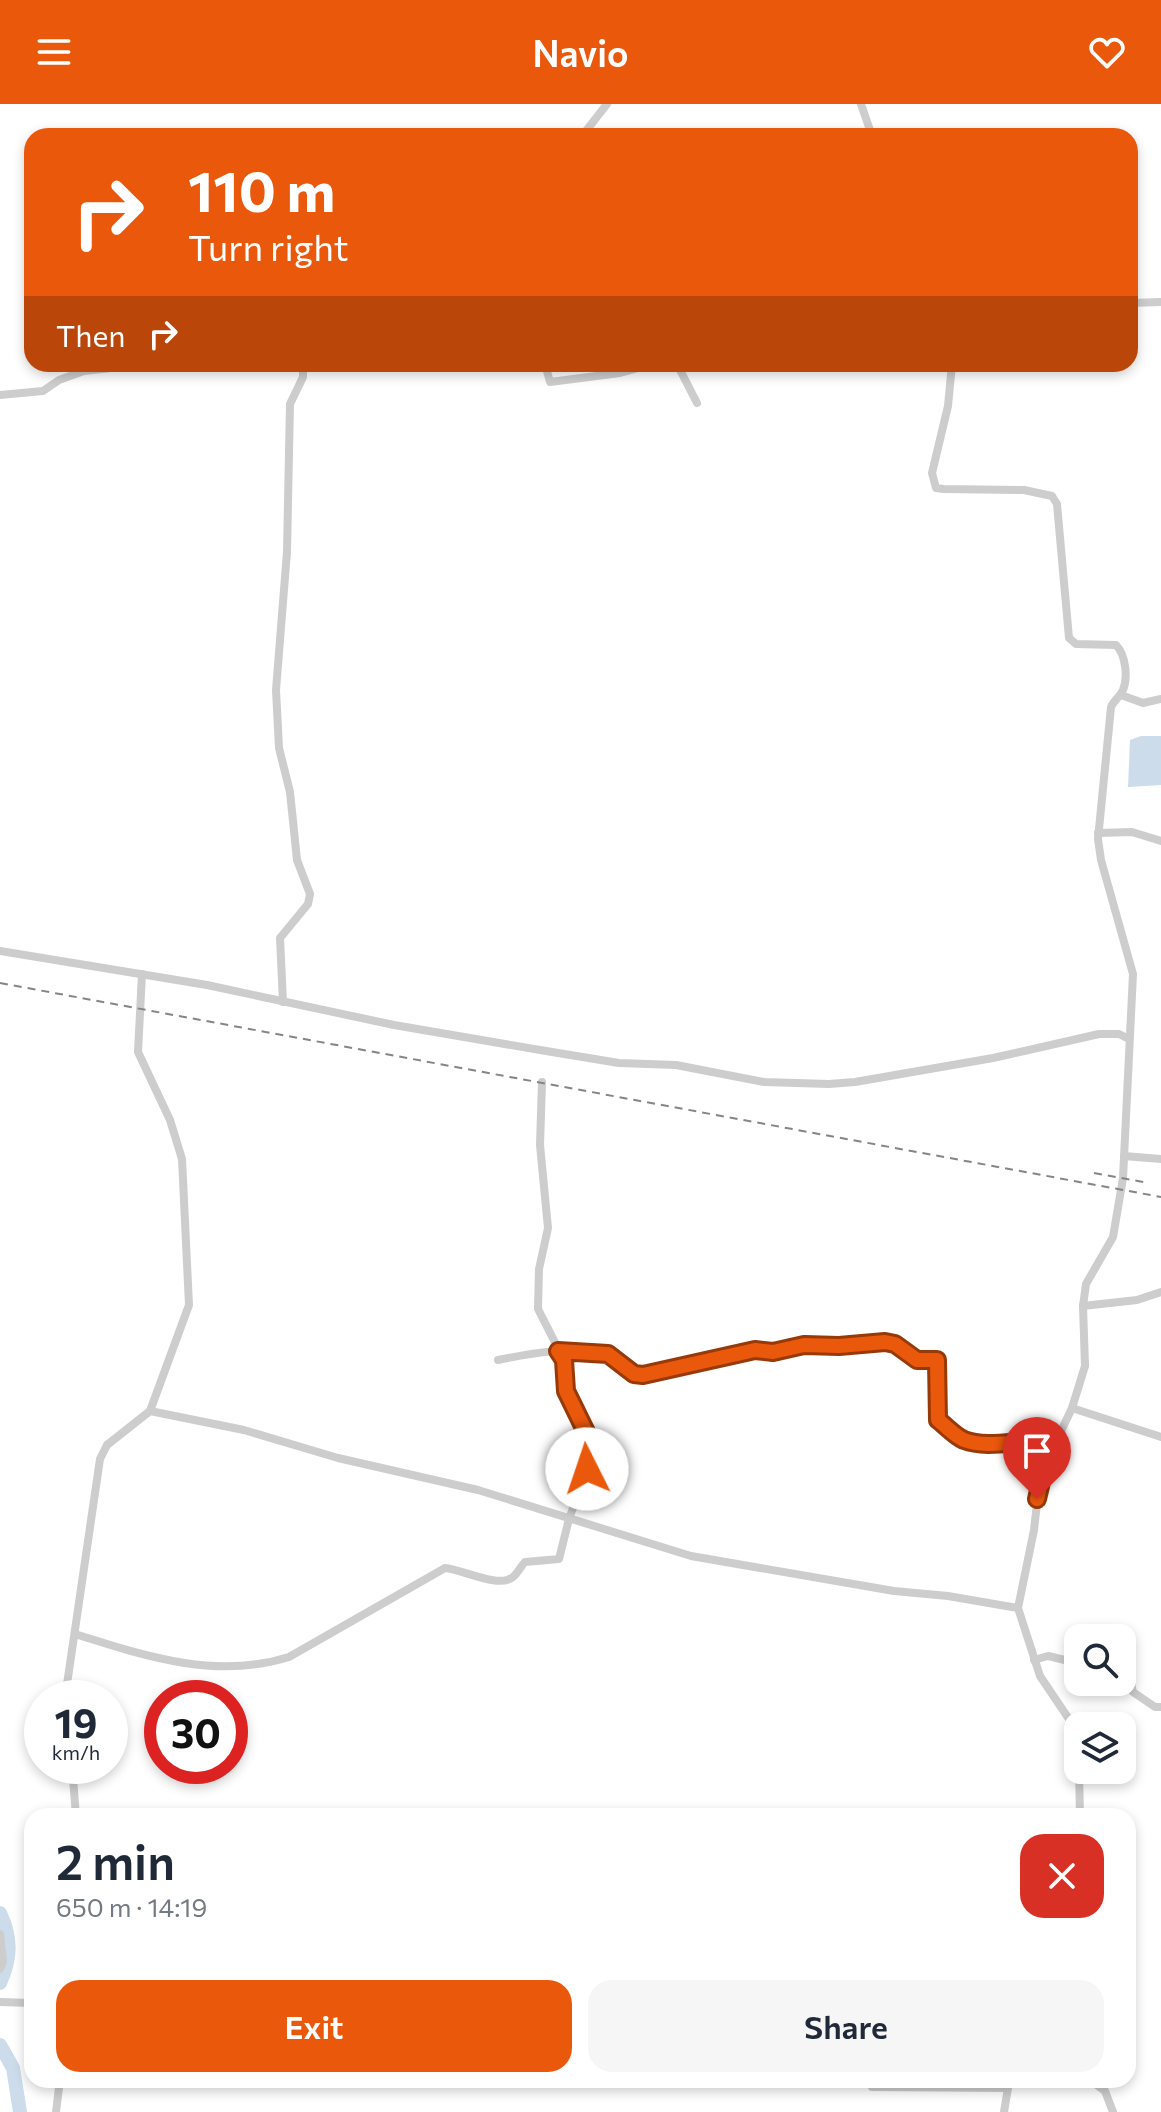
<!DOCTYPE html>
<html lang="en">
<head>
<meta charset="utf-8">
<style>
  :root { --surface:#fff; --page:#f6f6f7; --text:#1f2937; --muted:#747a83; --accent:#ea580c }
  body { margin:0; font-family:Commissioner,sans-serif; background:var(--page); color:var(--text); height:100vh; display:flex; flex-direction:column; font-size:30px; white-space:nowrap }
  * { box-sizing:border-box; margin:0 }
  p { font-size:26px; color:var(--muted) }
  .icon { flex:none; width:44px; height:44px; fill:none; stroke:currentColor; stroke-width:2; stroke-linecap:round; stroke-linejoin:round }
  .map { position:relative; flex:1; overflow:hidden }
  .sheet { position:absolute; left:24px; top:1704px; width:1112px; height:280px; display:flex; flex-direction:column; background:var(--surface); border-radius:24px; box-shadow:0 4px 12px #0003 }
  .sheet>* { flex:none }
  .guide { position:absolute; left:24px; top:24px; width:1114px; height:244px; border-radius:24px; box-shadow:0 4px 12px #0003; background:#ea580c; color:#fff; overflow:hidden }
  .tools { position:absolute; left:1064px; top:1520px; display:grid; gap:16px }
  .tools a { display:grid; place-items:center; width:72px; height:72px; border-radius:16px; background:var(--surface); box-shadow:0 4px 12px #0003; font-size:40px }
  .speed { position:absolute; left:24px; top:1576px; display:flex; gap:16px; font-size:40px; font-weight:700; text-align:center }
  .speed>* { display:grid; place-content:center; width:104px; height:104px; border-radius:50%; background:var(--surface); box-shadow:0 4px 12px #0003; line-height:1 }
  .speed small { font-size:20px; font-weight:400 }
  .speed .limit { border:12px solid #d22; background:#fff; color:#111 }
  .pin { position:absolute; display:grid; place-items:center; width:68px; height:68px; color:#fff; margin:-82px -34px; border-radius:50% 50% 50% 0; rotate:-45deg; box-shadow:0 0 8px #0007 }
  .pin .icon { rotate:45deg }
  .me { position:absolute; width:88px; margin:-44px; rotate:356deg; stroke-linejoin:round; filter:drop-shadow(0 0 6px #0008) }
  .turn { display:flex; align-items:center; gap:28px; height:168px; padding:0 32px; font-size:36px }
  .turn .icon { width:104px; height:104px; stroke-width:2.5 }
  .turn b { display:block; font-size:56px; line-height:68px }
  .then { display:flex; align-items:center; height:76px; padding:0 32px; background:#0003; gap:16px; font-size:30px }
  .round { display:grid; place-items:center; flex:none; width:84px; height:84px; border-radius:24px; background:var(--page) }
  .summary { display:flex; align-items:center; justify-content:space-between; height:136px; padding:0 32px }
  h1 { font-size:48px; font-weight:600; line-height:60px }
  .cta { display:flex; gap:16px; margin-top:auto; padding:16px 32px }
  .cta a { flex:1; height:92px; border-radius:24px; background:var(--accent); color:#fff; font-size:32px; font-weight:600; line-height:92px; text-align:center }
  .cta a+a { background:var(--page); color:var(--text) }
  header { display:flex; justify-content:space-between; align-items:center; height:104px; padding:0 32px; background:var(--accent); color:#fff; font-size:36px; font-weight:600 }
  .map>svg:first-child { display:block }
  .water { fill:#ccdceb }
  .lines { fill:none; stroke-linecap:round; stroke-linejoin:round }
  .canal { stroke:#ccdceb; stroke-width:8 }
  .river { stroke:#ccdceb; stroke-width:14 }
  .minor { stroke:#cdcdcd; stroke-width:8 }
  .rail { stroke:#858585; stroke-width:2; stroke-dasharray:8 6; stroke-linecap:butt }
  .route-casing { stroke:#983908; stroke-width:20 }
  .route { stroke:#ea580c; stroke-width:14 }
</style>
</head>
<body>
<header><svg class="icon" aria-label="menu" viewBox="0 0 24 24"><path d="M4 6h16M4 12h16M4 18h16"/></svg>Navio<svg class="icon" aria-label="heart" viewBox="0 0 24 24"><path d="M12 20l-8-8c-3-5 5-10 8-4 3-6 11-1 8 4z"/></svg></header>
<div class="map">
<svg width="1161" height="2008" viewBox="0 0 1161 2008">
  <rect width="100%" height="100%" fill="#fff"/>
  <path class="water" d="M 1141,632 L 1161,632 L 1161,681 L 1128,683 L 1130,636 Z"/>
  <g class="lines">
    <g class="canal">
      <path d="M 0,1809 C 12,1834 11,1855 0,1879"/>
      <path d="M 0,1941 L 13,1964 L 20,2008"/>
    </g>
    <g class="river">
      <path d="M 0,1809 C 12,1834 11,1855 0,1879"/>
      <path d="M 0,1941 L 13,1964 L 20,2008"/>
    </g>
    <g class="minor">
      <path d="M 861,0 L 872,32"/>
      <path d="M 582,32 L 607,0"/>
      <path d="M 1130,199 L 1161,198"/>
      <path d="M 545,260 L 550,278 L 620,269 L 653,260"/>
      <path d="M 677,260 L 697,299"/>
      <path d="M 952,260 L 948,302 L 932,369 L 936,384 L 943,385 L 1024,386 L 1052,392 L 1057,400 L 1069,534 L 1076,540 L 1116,541 C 1126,551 1128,574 1123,586 C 1120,593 1114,596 1111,603 L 1098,735 L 1101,756 L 1133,870 L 1123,1074 L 1113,1133 L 1086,1180 L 1083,1202 L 1085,1262 L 1072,1304 L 1045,1361 L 1039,1381 L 1034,1426 L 1018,1504 L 1040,1572 L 1073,1621 L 1078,1647"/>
      <path d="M 0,291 L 43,287 L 59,276 L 84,267 L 147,260"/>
      <path d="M 1121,591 L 1143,599 L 1161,595"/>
      <path d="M 1098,729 L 1132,728 L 1161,737"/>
      <path d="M 0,847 L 207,881 L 394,921 L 546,947 L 619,959 L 676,961 L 764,978 L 829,980 L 855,978 L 993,954 L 1099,930 L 1119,930 L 1129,935"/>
      <path d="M 283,898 L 280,834 L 308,800 L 310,790 L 297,756 L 290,688 L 279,644 L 276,586 L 287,448 L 290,300 L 303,273 L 303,260"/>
      <path d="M 1124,1052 L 1161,1055"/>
      <path d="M 1083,1202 L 1137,1196 L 1161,1188"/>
      <path d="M 498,1256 C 533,1249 570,1242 605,1250 C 620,1254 628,1269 643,1271 L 755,1246 L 773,1248 L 804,1241 L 839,1242 L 885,1238 L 895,1240 L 917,1256 L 937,1256 L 938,1316 C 946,1322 955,1332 964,1336 C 990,1346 1027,1333 1055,1338"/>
      <path d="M 1072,1304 L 1161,1333"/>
      <path d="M 150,1307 L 244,1326 L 338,1354 L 478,1386 L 691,1452 L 894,1487 L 948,1492 L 1018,1504"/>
      <path d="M 75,1530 C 145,1552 216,1576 289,1553 L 445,1464 C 462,1465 499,1485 513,1473 C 518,1469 521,1462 525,1458 L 559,1455 L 569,1415 L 587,1365 L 586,1328 L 566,1287 L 564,1256 L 538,1205 L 539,1165 L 548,1124 L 540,1041 L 542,978"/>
      <path d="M 1034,1556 L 1048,1552 L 1069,1557 L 1078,1552"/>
      <path d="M 1122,1564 L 1128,1567 L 1133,1588 L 1155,1603 L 1161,1603"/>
      <path d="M 65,1594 L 100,1355 L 107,1341 L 150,1307 L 189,1201 L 182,1055 L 170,1016 L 138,948 L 142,870"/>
      <path d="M 72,1662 L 76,1712"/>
      <path d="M 1079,1666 L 1080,1712"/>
      <path d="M 0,1830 L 3,1858 L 0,1865"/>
      <path d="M 0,1898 L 32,1899"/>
      <path d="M 872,1976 L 872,1983 L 1008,1984 L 1004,2008"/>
      <path d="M 1090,1976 L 1105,1987 L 1113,2008"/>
      <path d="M 56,2008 L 60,1976"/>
    </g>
    <g class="rail">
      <path d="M 0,879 L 1161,1093"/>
      <path d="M 1094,1069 L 1149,1079"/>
    </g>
  </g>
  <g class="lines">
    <g class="route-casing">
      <path id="route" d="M 587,1365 L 586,1328 L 566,1287 L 564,1256 L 558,1247 L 608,1250 L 634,1270 L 643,1271 L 755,1246 L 773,1248 L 804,1241 L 839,1242 L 885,1238 L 895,1240 L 917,1256 L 937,1256 L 938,1316 C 946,1322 955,1332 964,1336 C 990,1346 1027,1333 1055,1338 L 1045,1361 L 1037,1395"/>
    </g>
    <use href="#route" class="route"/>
  </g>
</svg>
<div class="tools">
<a><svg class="icon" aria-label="search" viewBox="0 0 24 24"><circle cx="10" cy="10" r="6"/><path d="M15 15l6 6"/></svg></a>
<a><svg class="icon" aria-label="layers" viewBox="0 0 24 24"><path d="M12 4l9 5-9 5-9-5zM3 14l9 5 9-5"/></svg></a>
</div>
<div class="speed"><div>19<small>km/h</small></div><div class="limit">30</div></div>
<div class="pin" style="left:1037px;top:1395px;background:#d93025"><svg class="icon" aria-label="arrive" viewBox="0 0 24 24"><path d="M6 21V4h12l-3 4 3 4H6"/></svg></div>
<svg class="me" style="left:587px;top:1365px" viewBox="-20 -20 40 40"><circle r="19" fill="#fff"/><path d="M0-13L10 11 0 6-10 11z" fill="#ea580c"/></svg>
<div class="guide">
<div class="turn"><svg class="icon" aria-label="right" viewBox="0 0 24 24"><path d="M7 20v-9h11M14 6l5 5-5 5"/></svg><div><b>110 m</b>Turn right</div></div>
<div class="then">Then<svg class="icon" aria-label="right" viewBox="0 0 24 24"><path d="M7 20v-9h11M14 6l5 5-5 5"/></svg></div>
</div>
<section class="sheet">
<div class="summary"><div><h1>2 min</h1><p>650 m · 14:19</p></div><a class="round" style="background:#d93025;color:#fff"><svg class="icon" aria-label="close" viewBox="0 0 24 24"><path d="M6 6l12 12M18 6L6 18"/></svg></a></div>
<div class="cta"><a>Exit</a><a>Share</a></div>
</section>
</div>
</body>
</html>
